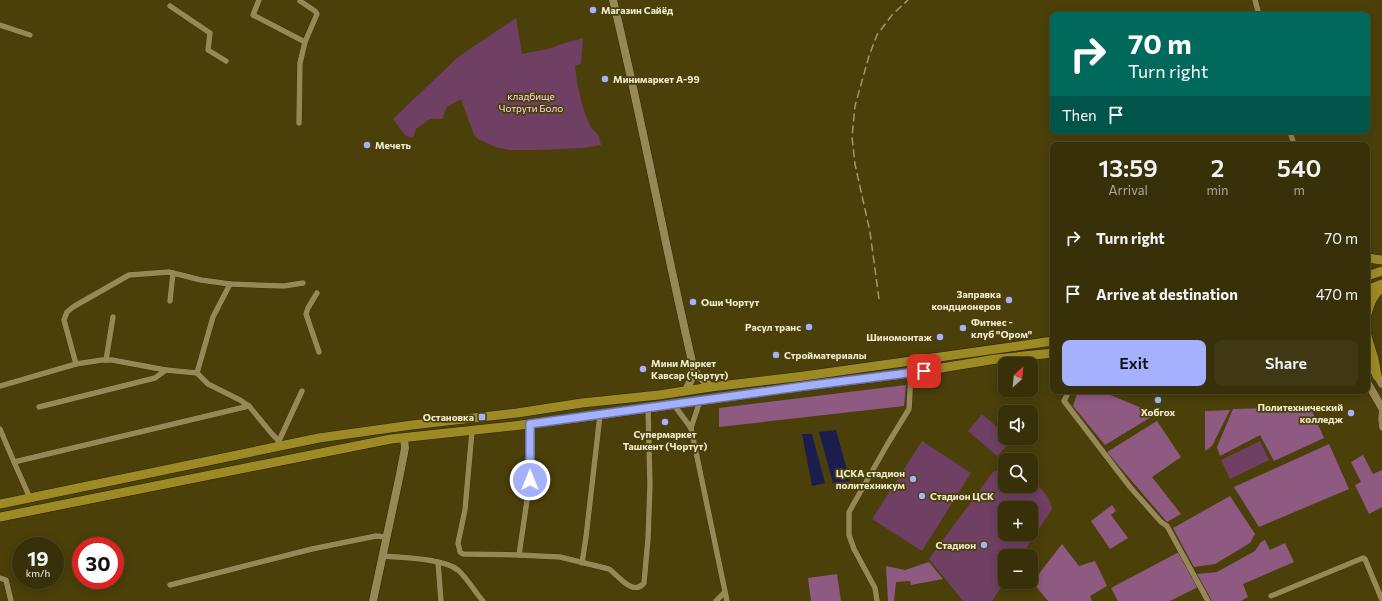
<!DOCTYPE html>
<html lang="en">
<head>
<meta charset="utf-8">
<style>
  :root { --surface:#383008; --page:#3f3812; --text:#f1f3f6; --muted:#aba99c; --line:#524b29; --accent:#a5b1fc }
  body { margin:0; font-family:Commissioner,sans-serif; background:var(--page); color:var(--text); height:100vh; display:flex; flex-direction:column; font-size:15px; white-space:nowrap }
  * { box-sizing:border-box; margin:0 }
  p { font-size:13px; color:var(--muted) }
  .icon { flex:none; width:22px; height:22px; fill:none; stroke:currentColor; stroke-width:2; stroke-linecap:round; stroke-linejoin:round }
  .map { position:relative; flex:1; overflow:hidden }
  .side { position:absolute; left:1050px; top:142px; width:320px; height:252px; display:flex; flex-direction:column; background:var(--surface); border-radius:8px; box-shadow:0 2px 10px #0003,0 0 0 1px var(--line) }
  .side>* { flex:none }
  .guide { position:absolute; left:1050px; top:12px; width:320px; height:122px; border-radius:8px; box-shadow:0 2px 10px #0003,0 0 0 1px var(--line); background:#00695c; color:#fff; overflow:hidden }
  .needle { width:26px; rotate:27deg }
  .controls { position:absolute; left:998px; top:357px; display:grid; gap:8px }
  .controls a { display:grid; place-items:center; width:40px; height:40px; border-radius:8px; background:var(--surface); box-shadow:0 2px 10px #0003,0 0 0 1px var(--line); font-size:20px }
  .speed { position:absolute; left:12px; top:537px; display:flex; gap:8px; font-size:20px; font-weight:700; text-align:center }
  .speed>* { display:grid; place-content:center; width:52px; height:52px; border-radius:50%; background:var(--surface); box-shadow:0 2px 10px #0003,0 0 0 1px var(--line); line-height:1 }
  .speed small { font-size:10px; font-weight:400 }
  .speed .limit { border:6px solid #d22; background:#fff; color:#111 }
  .pin { position:absolute; display:grid; place-items:center; width:34px; height:34px; color:#fff; margin:-17px; border-radius:8px; box-shadow:0 2px 6px #0006 }
  .me { position:absolute; width:44px; margin:-22px; rotate:0deg; stroke-linejoin:round; filter:drop-shadow(0 0 3px #0008) }
  .turn { display:flex; align-items:center; gap:14px; height:84px; padding:0 12px; font-size:18px }
  .turn .icon { width:52px; height:52px; stroke-width:2.5 }
  .turn b { display:block; font-size:28px; line-height:34px }
  .then { display:flex; align-items:center; height:38px; padding:0 12px; background:#0003; gap:8px; font-size:15px }
  .eta { display:flex; justify-content:space-evenly; align-items:center; height:68px; text-align:center }
  .eta b { font-size:24px; font-weight:600; line-height:28px }
  .cta { display:flex; gap:8px; margin-top:auto; padding:8px 12px }
  .cta a { flex:1; height:46px; border-radius:8px; background:var(--accent); color:#111; font-size:16px; font-weight:600; line-height:46px; text-align:center }
  .cta a+a { background:var(--page); color:var(--text) }
  ul { padding:0; list-style:none }
  li { display:flex; align-items:center; gap:12px; height:56px; padding:0 12px }
  li div { flex:1 }
  li b { display:block; font-size:15px }
  li em { font-style:normal }
  .map>svg:first-child { display:block }
  .green { fill:#6f3f64; fill-rule:evenodd }
  .forest { fill:#8e5a81 }
  .water { fill:#1a1d4d }
  .lines { fill:none; stroke-linecap:round; stroke-linejoin:round }
  .street-casing { stroke:#2f2600; stroke-width:6 }
  .secondary-casing { stroke:#2f2600; stroke-width:9 }
  .primary-casing { stroke:#2f2600; stroke-width:10 }
  .street { stroke:#968957; stroke-width:5.5 }
  .secondary { stroke:#968957; stroke-width:8 }
  .primary { stroke:#9e8a25; stroke-width:9 }
  .rail { stroke:#a19870; stroke-width:1.5; stroke-dasharray:8 4; stroke-linecap:butt }
  .route-casing { stroke:#6b73a4; stroke-width:10 }
  .route { stroke:#a5b1fc; stroke-width:7 }
  .poi-dot { fill:#a5b1fc; stroke:#4b400a; stroke-width:1.5 }
  .labels { text-anchor:middle; stroke-width:3.5; stroke-linejoin:round; paint-order:stroke }
  .poi-label { font-size:10px; font-weight:bold; fill:#f1ebd0; stroke:#4b400a; text-anchor:start }
  .park-label { font-size:10px; fill:#f9d8f0; stroke:#4b400a }
</style>
</head>
<body>
<div class="map">
<svg width="1382" height="601" viewBox="0 0 1382 601">
  <rect width="100%" height="100%" fill="#4b400a"/>
  <g class="green">
    <path d="M 516,18 L 522,54 L 548,49 L 565,43 L 583,38 L 581,64 L 575,66 L 577,83 L 583,108 L 591,128 L 599,136 L 601,145 L 583,148 L 537,150 L 509,150 L 496,147 L 478,139 L 474,135 L 461,99 L 447,107 L 442,119 L 430,119 L 416,129 L 413,138 L 405,135 L 393,119 L 458,57 Z"/>
    <path d="M 982,414 L 1005,434 L 1005,438 L 1010,438 L 1012,440 L 997,456 L 968,431 Z"/>
    <path d="M 922,441 L 971,473 L 922,551 L 872,519 Z"/>
    <path d="M 1260,441 L 1269,460 L 1230,479 L 1221,460 Z"/>
    <path d="M 1003,469 L 1005,469 L 1005,486 L 1031,486 L 1031,481 C 1041,488 1050,496 1052,509 L 1021,556 L 1005,556 L 1005,581 L 992,601 L 963,601 L 929,559 L 993,472 ZM 1005,508 L 1031,508 L 1031,534 L 1005,534 Z"/>
  </g>
  <g class="forest">
    <path d="M 906,385 L 904,406 L 719,427 L 719,408 Z"/>
    <path d="M 1078,391 L 1101,391 L 1156,414 L 1105,445 L 1073,406 Z"/>
    <path d="M 1304,407 L 1312,411 L 1324,438 L 1274,461 L 1260,435 L 1220,456 L 1217,447 L 1233,409 Z"/>
    <path d="M 1230,410 L 1212,446 L 1205,451 L 1205,411 Z"/>
    <path d="M 1157,421 L 1181,457 L 1152,477 L 1181,514 L 1167,522 L 1107,452 Z"/>
    <path d="M 1329,444 L 1349,489 L 1259,527 L 1234,487 Z"/>
    <path d="M 1363,455 L 1373,474 L 1382,470 L 1382,507 L 1369,514 L 1355,485 L 1361,482 L 1351,462 Z"/>
    <path d="M 1230,496 L 1255,534 L 1250,543 L 1215,564 L 1194,567 L 1173,528 Z"/>
    <path d="M 1112,505 L 1116,511 L 1111,515 L 1128,538 L 1110,549 L 1091,521 Z"/>
    <path d="M 1265,540 L 1270,550 L 1285,543 L 1294,562 L 1243,584 L 1248,597 L 1241,601 L 1212,601 L 1197,574 L 1217,572 L 1255,551 L 1261,542 Z"/>
    <path d="M 1062,544 L 1079,566 L 1095,561 L 1107,586 L 1090,596 L 1092,601 L 1048,601 L 1034,584 L 1041,571 Z"/>
    <path d="M 1179,552 L 1198,587 L 1170,601 L 1118,601 L 1111,588 Z"/>
    <path d="M 929,562 L 943,579 L 911,585 L 910,581 L 896,582 L 894,601 L 888,601 L 886,566 L 905,570 Z"/>
    <path d="M 837,574 L 841,601 L 811,601 L 808,578 Z"/>
  </g>
  <g class="water">
    <path d="M 836,430 L 850,481 L 833,483 L 819,432 Z"/>
    <path d="M 802,434 L 812,434 L 825,483 L 812,486 Z"/>
  </g>
  <g class="lines">
    <g class="street-casing">
      <g id="street">
        <path d="M 259,0 L 253,15 L 305,42 L 300,63 L 299,123"/>
        <path d="M 1255,0 L 1259,15"/>
        <path d="M 300,1 L 315,11 L 317,14 L 305,42"/>
        <path d="M 170,6 L 210,33 L 208,50 L 226,61"/>
        <path d="M 0,25 L 30,35"/>
        <path d="M 1290,131 L 1294,145"/>
        <path d="M 317,293 L 308,308 L 306,314 L 319,352"/>
        <path d="M 170,301 L 173,273"/>
        <path d="M 106,360 L 113,317"/>
        <path d="M 197,373 L 213,317 L 230,284"/>
        <path d="M 0,386 L 76,364"/>
        <path d="M 1069,391 L 1064,401 L 1130,487 L 1161,522 L 1167,526 L 1208,601"/>
        <path d="M 674,405 L 691,428 L 727,601"/>
        <path d="M 39,407 L 155,378 L 166,370"/>
        <path d="M 1382,407 L 1381,419 L 1382,428"/>
        <path d="M 691,428 L 700,401"/>
        <path d="M 0,429 L 14,462 L 249,406"/>
        <path d="M 472,431 L 465,510 L 458,543 L 460,552 L 463,554 L 519,555 L 560,557 L 609,569 C 618,575 633,597 644,583 L 648,539 L 650,485 L 648,408"/>
        <path d="M 279,441 L 272,434 L 249,406 L 240,400 L 208,384 L 197,373 L 166,370 L 112,360 L 102,360 L 76,364 L 64,320 L 67,312 L 73,307 L 129,275 L 169,272 L 201,280 L 230,284 L 284,286 L 303,283"/>
        <path d="M 278,443 L 302,391"/>
        <path d="M 14,462 L 30,498"/>
        <path d="M 519,555 L 530,480 L 530,424"/>
        <path d="M 383,556 C 402,558 443,558 458,570 C 468,579 474,591 483,601"/>
        <path d="M 438,562 L 441,601"/>
        <path d="M 582,563 L 586,537 L 600,415"/>
        <path d="M 0,578 L 6,580 L 11,601"/>
        <path d="M 170,585 L 312,549 L 376,536 L 386,537"/>
        <path d="M 1271,596 L 1363,558 L 1365,559 L 1382,600"/>
        <path d="M 716,601 L 724,593"/>
        <path d="M 877,601 L 875,588 L 854,549 L 849,535 L 849,512 L 887,445 L 909,409 L 911,373"/>
      </g>
    </g>
    <g class="secondary-casing">
      <g id="secondary">
        <path d="M 613,0 C 643,123 665,247 694,370 L 699,376 L 711,387"/>
        <path d="M 1367,359 L 1382,384"/>
        <path d="M 1367,382 L 1382,408"/>
        <path d="M 686,390 L 692,378 L 694,370"/>
        <path d="M 373,601 L 400,474 L 405,448 L 404,438"/>
      </g>
    </g>
    <g class="primary-casing">
      <g id="primary">
        <path d="M 1367,258 L 1382,260"/>
        <path d="M 1367,276 L 1382,271"/>
        <path d="M 1367,290 L 1382,284"/>
        <path d="M 1367,314 C 1370,304 1373,294 1382,288"/>
        <path d="M 1367,336 L 1374,359 L 1377,376"/>
        <path d="M 0,504 L 319,438 L 412,425 L 517,413 L 582,403 L 659,395 L 711,387 L 804,376 L 1053,341"/>
        <path d="M 0,517 L 391,439 L 513,426 L 584,417 L 805,386 L 911,373 L 996,359 L 1053,353"/>
      </g>
    </g>
    <use href="#street" class="street"/>
    <use href="#secondary" class="secondary"/>
    <use href="#primary" class="primary"/>
    <path class="rail" d="M 879,299 L 870,232 L 855,164 L 852,137 L 855,106 L 869,56 L 877,35 L 892,15 L 908,0"/>
  </g>
  <g class="lines">
    <g class="route-casing">
      <path id="route" d="M 530,480 L 530,424 L 805,386 L 924,371"/>
    </g>
    <use href="#route" class="route"/>
  </g>
  <g class="poi-dot">
    <circle cx="593" cy="10" r="4"/>
    <circle cx="605" cy="79" r="4"/>
    <circle cx="367" cy="145" r="4"/>
    <circle cx="1009" cy="300" r="4"/>
    <circle cx="693" cy="302" r="4"/>
    <circle cx="809" cy="327" r="4"/>
    <circle cx="963" cy="328" r="4"/>
    <circle cx="940" cy="337" r="4"/>
    <circle cx="776" cy="355" r="4"/>
    <circle cx="643" cy="369" r="4"/>
    <circle cx="1158" cy="400" r="4"/>
    <circle cx="1351" cy="413" r="4"/>
    <rect x="478" y="413" width="8" height="8" rx="2"/>
    <circle cx="665" cy="422" r="4"/>
    <circle cx="913" cy="479" r="4"/>
    <circle cx="922" cy="496" r="4"/>
    <circle cx="984" cy="545" r="4"/>
  </g>
  <g class="labels">
    <g class="poi-label">
      <text x="601" y="14">Магазин Сайёд</text>
      <text x="613" y="83">Минимаркет А-99</text>
      <text x="375" y="149">Мечеть</text>
      <text x="1001" y="298" text-anchor="end">Заправка<tspan x="1001" dy="12">кондционеров</tspan></text>
      <text x="701" y="306">Оши Чортут</text>
      <text x="971" y="326">Фитнес -<tspan x="971" dy="12">клуб "Ором"</tspan></text>
      <text x="801" y="331" text-anchor="end">Расул транс</text>
      <text x="932" y="341" text-anchor="end">Шиномонтаж</text>
      <text x="784" y="359">Стройматериалы</text>
      <text x="651" y="367">Мини Маркет<tspan x="651" dy="12">Кавсар (Чортут)</tspan></text>
      <text x="1343" y="411" text-anchor="end">Политехнический<tspan x="1343" dy="12">колледж</tspan></text>
      <text x="1158" y="416" text-anchor="middle">Хобгох</text>
      <text x="474" y="421" text-anchor="end">Остановка</text>
      <text x="665" y="438" text-anchor="middle">Супермаркет<tspan x="665" dy="12">Ташкент (Чортут)</tspan></text>
      <text x="905" y="477" text-anchor="end">ЦСКА стадион<tspan x="905" dy="12">политехникум</tspan></text>
      <text x="930" y="500">Стадион ЦСК</text>
      <text x="976" y="549" text-anchor="end">Стадион</text>
    </g>
    <g class="park-label">
      <text x="531" y="100">кладбище<tspan x="531" dy="12">Чотрути Боло</tspan></text>
    </g>
  </g>
</svg>
<div class="controls">
<a><svg class="needle" viewBox="-14 -14 28 28"><path d="M0-13l5 13h-10z" fill="#e53935"/><path d="M0 13l5-13h-10z" fill="#aba99c"/></svg></a>
<a><svg class="icon" aria-label="sound" viewBox="0 0 24 24"><path d="M4 9h4l5-4v14l-5-4H4zM17 9q2 3 0 6"/></svg></a>
<a><svg class="icon" aria-label="search" viewBox="0 0 24 24"><circle cx="10" cy="10" r="6"/><path d="M15 15l6 6"/></svg></a>
<a>+</a>
<a>−</a>
</div>
<div class="speed"><div>19<small>km/h</small></div><div class="limit">30</div></div>
<div class="pin" style="left:924px;top:371px;background:#d93025"><svg class="icon" aria-label="arrive" viewBox="0 0 24 24"><path d="M6 21V4h12l-3 4 3 4H6"/></svg></div>
<svg class="me" style="left:530px;top:480px" viewBox="-20 -20 40 40"><circle r="17" fill="#a5b1fc" stroke="#fff" stroke-width="3"/><path d="M0-11L8 9 0 5-8 9z" fill="#fff"/></svg>
<div class="guide">
<div class="turn"><svg class="icon" aria-label="right" viewBox="0 0 24 24"><path d="M7 20v-9h11M14 6l5 5-5 5"/></svg><div><b>70 m</b>Turn right</div></div>
<div class="then">Then<svg class="icon" aria-label="arrive" viewBox="0 0 24 24"><path d="M6 21V4h12l-3 4 3 4H6"/></svg></div>
</div>
<section class="side">
<div class="eta">
<div><b>13:59</b><p>Arrival</p></div>
<div><b>2</b><p>min</p></div>
<div><b>540</b><p>m</p></div>
</div>
<ul>
<li><svg class="icon" aria-label="right" viewBox="0 0 24 24"><path d="M7 20v-9h11M14 6l5 5-5 5"/></svg><div><b>Turn right</b></div><em>70 m</em></li>
<li><svg class="icon" aria-label="arrive" viewBox="0 0 24 24"><path d="M6 21V4h12l-3 4 3 4H6"/></svg><div><b>Arrive at destination</b></div><em>470 m</em></li>
</ul>
<div class="cta"><a>Exit</a><a>Share</a></div>
</section>
</div>
</body>
</html>
